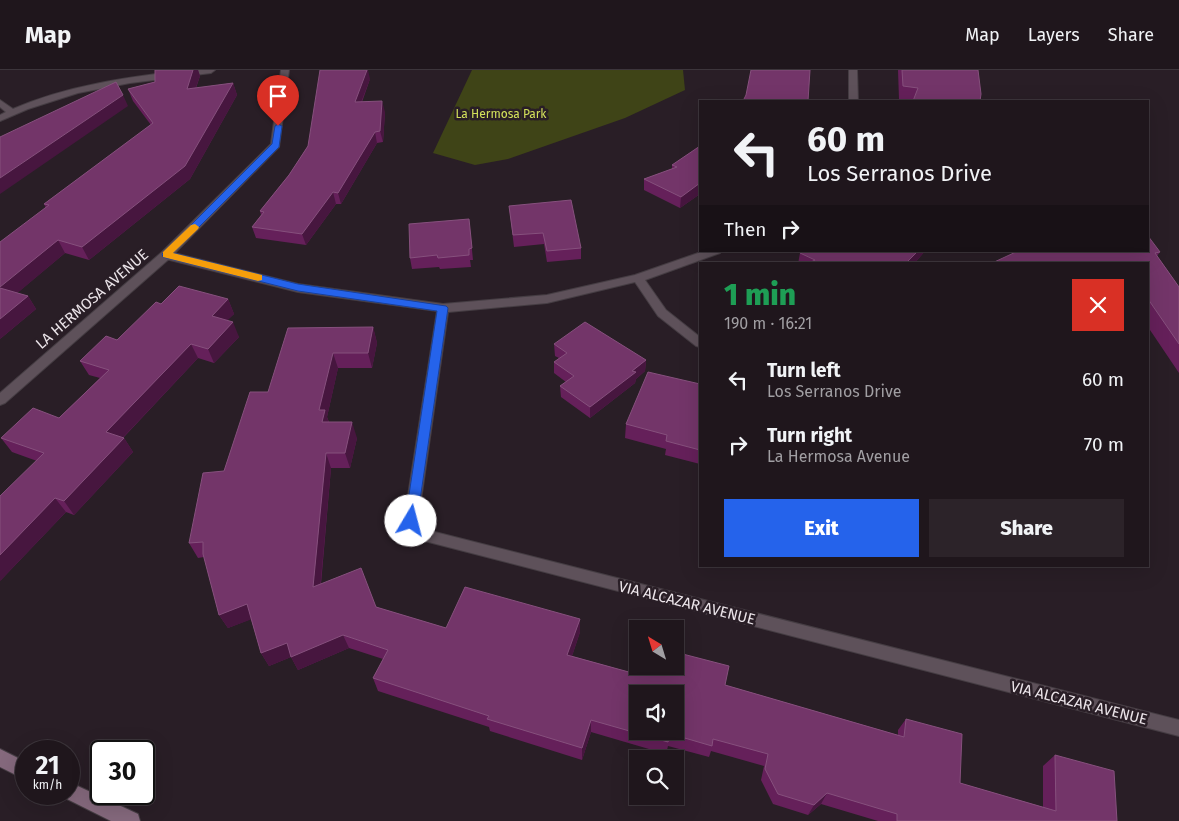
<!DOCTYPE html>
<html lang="en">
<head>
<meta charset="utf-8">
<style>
  :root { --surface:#1f161c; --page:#2c2329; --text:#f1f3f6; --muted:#a19fa3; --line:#3c353b; --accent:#2563eb }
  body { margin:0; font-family:"Fira Sans",sans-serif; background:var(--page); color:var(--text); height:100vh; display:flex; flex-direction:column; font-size:19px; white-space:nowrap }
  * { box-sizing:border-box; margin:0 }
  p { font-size:16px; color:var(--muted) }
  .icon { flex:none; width:28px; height:28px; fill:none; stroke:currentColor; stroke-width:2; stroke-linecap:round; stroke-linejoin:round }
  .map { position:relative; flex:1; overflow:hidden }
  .side { position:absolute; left:699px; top:192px; width:450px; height:305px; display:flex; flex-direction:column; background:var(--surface); border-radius:0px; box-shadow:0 5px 20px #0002,0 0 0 1px var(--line) }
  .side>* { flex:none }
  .guide { position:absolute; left:699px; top:30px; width:450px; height:152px; border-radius:0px; box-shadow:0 5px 20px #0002,0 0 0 1px var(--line); background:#1f161c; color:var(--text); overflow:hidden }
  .needle { width:32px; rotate:322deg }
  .fabs { position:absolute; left:629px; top:550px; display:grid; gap:10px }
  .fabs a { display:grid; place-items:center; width:55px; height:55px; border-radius:0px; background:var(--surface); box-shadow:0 5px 20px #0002,0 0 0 1px var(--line); font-size:25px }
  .speed { position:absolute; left:15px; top:670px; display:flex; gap:10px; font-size:25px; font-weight:700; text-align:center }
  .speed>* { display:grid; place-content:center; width:65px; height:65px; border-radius:50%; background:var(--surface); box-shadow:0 5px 20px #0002,0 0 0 1px var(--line); line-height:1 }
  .speed small { font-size:12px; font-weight:400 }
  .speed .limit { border:2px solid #111; border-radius:8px; background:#fff; color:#111 }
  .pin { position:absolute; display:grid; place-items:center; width:42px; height:42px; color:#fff; margin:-51px -21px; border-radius:50% 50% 50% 0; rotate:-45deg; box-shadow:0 0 5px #0007 }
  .pin .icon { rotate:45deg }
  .me { position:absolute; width:55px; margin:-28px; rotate:8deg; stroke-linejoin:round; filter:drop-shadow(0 0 4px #0008) }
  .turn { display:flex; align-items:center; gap:18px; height:105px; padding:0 25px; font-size:22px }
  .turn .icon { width:65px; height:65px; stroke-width:2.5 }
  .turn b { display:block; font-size:35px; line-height:42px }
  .then { display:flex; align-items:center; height:48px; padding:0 25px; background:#0003; gap:10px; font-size:19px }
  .round { display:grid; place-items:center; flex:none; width:52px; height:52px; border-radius:0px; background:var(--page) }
  .head { display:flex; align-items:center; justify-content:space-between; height:85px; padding:0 25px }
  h1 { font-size:30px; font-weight:800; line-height:38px; color:#1e9e55 }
  .action { display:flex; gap:10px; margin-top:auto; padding:10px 25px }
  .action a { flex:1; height:58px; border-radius:0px; background:var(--accent); color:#fff; font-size:20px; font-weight:800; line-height:58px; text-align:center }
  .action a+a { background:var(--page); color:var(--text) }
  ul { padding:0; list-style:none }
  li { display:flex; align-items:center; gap:15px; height:65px; padding:0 25px }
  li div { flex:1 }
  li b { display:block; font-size:19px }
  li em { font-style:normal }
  header { display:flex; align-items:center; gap:30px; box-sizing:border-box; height:70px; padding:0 25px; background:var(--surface); border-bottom:1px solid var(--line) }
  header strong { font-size:24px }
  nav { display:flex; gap:28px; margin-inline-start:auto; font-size:18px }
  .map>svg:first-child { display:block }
  .green { fill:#3f4417 }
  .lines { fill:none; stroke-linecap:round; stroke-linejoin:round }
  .minor-casing { stroke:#453d43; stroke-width:2 }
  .tertiary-casing { stroke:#453d43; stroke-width:2 }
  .secondary-casing { stroke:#453d43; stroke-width:2 }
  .minor { fill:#5e515a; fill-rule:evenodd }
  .tertiary { fill:#5e515a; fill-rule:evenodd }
  .secondary { fill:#85697d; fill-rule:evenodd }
  .wall { fill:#65205a }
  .shaded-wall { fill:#47163f }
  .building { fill:#733569; stroke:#86507d; fill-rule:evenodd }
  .route { fill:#2563eb; stroke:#184099 }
  .slow { fill:#f59e0b }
  .labels { text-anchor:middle; stroke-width:5; stroke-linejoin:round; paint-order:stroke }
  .far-park-label { font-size:12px; fill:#d2e05a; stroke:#291e26 }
  .street-label { font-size:15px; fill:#ebe4e9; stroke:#291e26 }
</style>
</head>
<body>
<header>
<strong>Map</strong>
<nav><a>Map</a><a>Layers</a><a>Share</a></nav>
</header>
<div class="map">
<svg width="1179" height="751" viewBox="0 0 1179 751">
  <rect width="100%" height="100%" fill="#291e26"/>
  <path class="green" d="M 472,0 L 683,0 L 685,20 L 625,48 L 508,89 L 475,95 L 433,83 Z"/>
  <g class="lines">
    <g class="minor-casing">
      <g id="minor">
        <path d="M 187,0 L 215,0 L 211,3 L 130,13 L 78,23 L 28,39 L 0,51 L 0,45 L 6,42 L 0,37 L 0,30 L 13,39 C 68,15 129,7 187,0 Z"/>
        <path d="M 849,0 L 857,0 L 858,31 L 849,31 Z"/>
        <path d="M 166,181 L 298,214 L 443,234 L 547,225 L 635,205 L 704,181 L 721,181 L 720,183 L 645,210 L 666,240 L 700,267 L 700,277 L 696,276 L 658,246 L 635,212 L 547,233 L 448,242 L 418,451 L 423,459 L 1179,650 L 1179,666 L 413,468 L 404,451 L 437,241 L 298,222 L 162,188 L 160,185 Z"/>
      </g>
    </g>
    <g class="tertiary-casing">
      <path id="tertiary" d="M 281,0 L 289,0 L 279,77 L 170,188 L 5,333 L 0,335 L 0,323 L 162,182 L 271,74 Z"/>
    </g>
    <g class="secondary-casing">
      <g id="secondary">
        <path d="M 0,679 L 26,692 L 26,710 L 0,697 Z"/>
        <path d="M 69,712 L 138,744 L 140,751 L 111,751 L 63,727 L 61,724 L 69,724 Z"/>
      </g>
    </g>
    <use href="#minor" class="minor"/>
    <use href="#tertiary" class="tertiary"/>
    <use href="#secondary" class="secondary"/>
  </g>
  <g class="wall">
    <path d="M 155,0 L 198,0 L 200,6 L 196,18 L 233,13 L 237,25 L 190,109 L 89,190 L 65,183 L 17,223 L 28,226 L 36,239 L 0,269 L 46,138 L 44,134 L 151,55 L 133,31 L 128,19 L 155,12 Z"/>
    <path d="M 898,0 L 978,0 L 914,31 L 899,29 Z"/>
    <path d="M 370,9 L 362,32 L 385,42 L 383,72 L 377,73 L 341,134 L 336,134 L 306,175 L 256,168 L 252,157 L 261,145 L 260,141 L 289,105 L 308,76 Z"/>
    <path d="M 700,76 L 700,124 L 680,138 L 644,120 L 644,109 L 672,99 L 672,95 Z"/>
    <path d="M 509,136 L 581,178 L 581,189 L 547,192 L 544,174 L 514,177 Z"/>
    <path d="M 470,160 L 473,190 L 470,190 L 471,197 L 440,199 L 439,197 L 412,199 L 410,188 Z"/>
    <path d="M 802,181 L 925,181 L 914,194 L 798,194 L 800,183 Z"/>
    <path d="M 1160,182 L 1157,186 L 1179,217 L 1179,303 L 1148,257 L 1148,194 L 990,194 Z"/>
    <path d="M 228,229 L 234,244 L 227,250 L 239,267 L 214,293 L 198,288 L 123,368 L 124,368 L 133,382 L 74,445 L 66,442 L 0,511 L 37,391 L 12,382 L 1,368 L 59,348 L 100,308 L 89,305 L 80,291 L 117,270 L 161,234 Z"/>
    <path d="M 373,257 L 377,273 L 372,298 L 338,298 L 327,347 L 329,352 L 357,368 L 350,398 L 331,398 L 321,514 L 376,537 L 446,558 L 580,549 L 580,562 L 572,586 L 636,604 L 725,615 L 898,665 L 898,660 L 906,649 L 960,713 L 1043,737 L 1043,696 L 1055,685 L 1117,751 L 878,751 L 821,734 L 808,745 L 773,734 L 761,710 L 764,696 L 711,681 L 709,687 L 668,676 L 666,684 L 591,662 L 582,690 L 490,661 L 489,657 L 378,621 L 373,608 L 383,589 L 349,578 L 298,600 L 291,587 L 269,596 L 261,583 L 251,549 L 228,558 L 219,545 L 204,487 L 198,488 L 189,473 L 224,401 L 268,322 Z"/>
    <path d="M 554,274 L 646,290 L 645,301 L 636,309 L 635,313 L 590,348 L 561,327 L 560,316 L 566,312 L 554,303 L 554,292 L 559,288 L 555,286 Z"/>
    <path d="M 700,314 L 700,394 L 665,385 L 666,379 L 625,368 L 626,354 Z"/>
  </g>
  <g class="shaded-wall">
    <path d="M 193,0 L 198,0 L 200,6 L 191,31 L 187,19 Z"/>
    <path d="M 367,0 L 368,0 L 370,9 L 357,43 L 355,32 Z"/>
    <path d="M 233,13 L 237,25 L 190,109 L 89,190 L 82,177 Z"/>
    <path d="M 123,25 L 128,36 L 0,124 L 0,108 Z"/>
    <path d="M 382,31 L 385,42 L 383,72 L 380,61 Z"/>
    <path d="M 375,62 L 377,73 L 341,134 L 338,123 Z"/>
    <path d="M 700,113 L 700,124 L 680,138 L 681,127 Z"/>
    <path d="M 333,122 L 336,134 L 306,175 L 302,164 Z"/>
    <path d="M 58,170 L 65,183 L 8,231 L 0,219 L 0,217 Z"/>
    <path d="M 918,181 L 925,181 L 914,194 L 905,194 Z"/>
    <path d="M 28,226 L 36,239 L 0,269 L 0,249 Z"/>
    <path d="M 228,229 L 234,244 L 218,260 L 212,246 Z"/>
    <path d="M 233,252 L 239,267 L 214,293 L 208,279 Z"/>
    <path d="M 373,257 L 377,273 L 372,298 L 368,283 Z"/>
    <path d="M 191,274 L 198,288 L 115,376 L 106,362 Z"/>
    <path d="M 333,283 L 338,298 L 327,347 L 330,356 L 322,352 L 319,340 Z"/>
    <path d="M 646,290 L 645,301 L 636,309 L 635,313 L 590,348 L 590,337 Z"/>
    <path d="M 352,352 L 357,368 L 350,398 L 345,383 Z"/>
    <path d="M 124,368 L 133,382 L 74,445 L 64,431 Z"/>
    <path d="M 326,383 L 331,398 L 319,531 L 313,517 Z"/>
    <path d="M 55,428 L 66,442 L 0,511 L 0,485 Z"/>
    <path d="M 247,534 L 255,548 L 228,558 L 219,545 Z"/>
    <path d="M 580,549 L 580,562 L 568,598 L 567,585 Z"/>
    <path d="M 343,565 L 349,578 L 298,600 L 291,587 L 269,596 L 261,583 L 287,573 Z"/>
    <path d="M 591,650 L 591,662 L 582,690 L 582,678 Z"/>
    <path d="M 827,723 L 821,734 L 808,745 L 814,735 Z"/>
  </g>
  <g class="building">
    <path d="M 155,0 L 193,0 L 187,19 L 233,13 L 185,96 L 82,177 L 58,170 L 0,217 L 0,172 L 49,135 L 44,134 L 153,53 L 128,19 L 155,12 Z"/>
    <path d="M 320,0 L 367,0 L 355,32 L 382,31 L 380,61 L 375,62 L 338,123 L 333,122 L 302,164 L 252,157 L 264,142 L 260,141 L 289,105 L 308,76 Z"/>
    <path d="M 751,0 L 810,0 L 808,31 L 743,31 L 746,25 Z"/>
    <path d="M 902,0 L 978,0 L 981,24 L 980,31 L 913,31 L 918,18 L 903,16 Z"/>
    <path d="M 116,12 L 123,25 L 0,108 L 0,67 Z"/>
    <path d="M 700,76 L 700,113 L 681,127 L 644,109 L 677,97 L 672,95 Z"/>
    <path d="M 571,130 L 581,178 L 547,181 L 543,163 L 513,165 L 509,136 Z"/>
    <path d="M 469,149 L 472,178 L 469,179 L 469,185 L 438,188 L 437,185 L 410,188 L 409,154 Z"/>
    <path d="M 1148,166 L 1160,182 L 1155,183 L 1179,217 L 1179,274 L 1148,229 L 1148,194 L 990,194 L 1018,181 L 1148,181 Z"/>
    <path d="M 802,181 L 918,181 L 905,194 L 807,194 L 815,190 L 800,183 Z"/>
    <path d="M 179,216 L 228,229 L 212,246 L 233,252 L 208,279 L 191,274 L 106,362 L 124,368 L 64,431 L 55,428 L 0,485 L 0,426 L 44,383 L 1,368 L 33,338 L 59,348 L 109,300 L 80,291 L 106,266 L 117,270 L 156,232 L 161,234 Z"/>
    <path d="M 0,218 L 28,226 L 0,249 Z"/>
    <path d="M 585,252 L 646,290 L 632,301 L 636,302 L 590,337 L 560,316 L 574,306 L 554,292 L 567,283 L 554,274 Z"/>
    <path d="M 373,257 L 368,283 L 333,283 L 319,340 L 325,340 L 322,352 L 352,352 L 345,383 L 326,383 L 313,517 L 361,498 L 376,537 L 446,558 L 465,517 L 580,549 L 567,585 L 636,604 L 639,596 L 675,596 L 675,582 L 729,596 L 725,615 L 904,667 L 906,649 L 962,664 L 960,713 L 1056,741 L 1055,685 L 1114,701 L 1117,751 L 897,751 L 897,744 L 827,723 L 814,735 L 778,724 L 765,699 L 768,684 L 713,669 L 712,676 L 671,664 L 668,672 L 591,650 L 582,678 L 487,649 L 489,646 L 373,608 L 388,580 L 343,565 L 291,587 L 287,573 L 261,583 L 247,534 L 219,545 L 203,484 L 203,472 L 189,473 L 203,403 L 224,401 L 250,322 L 268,322 L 288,258 ZM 638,624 L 675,624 L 675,661 L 638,661 Z"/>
    <path d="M 648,302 L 700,314 L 700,380 L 666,371 L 667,365 L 626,354 Z"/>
  </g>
  <path class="route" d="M 278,54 L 282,56 L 279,77 L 173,183 L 298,214 L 446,236 L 448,238 L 417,451 L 415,454 L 407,454 L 405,451 L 437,241 L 298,221 L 163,187 L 162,184 L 272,74 L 275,56 Z"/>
  <path class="slow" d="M 195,154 L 199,157 L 198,159 L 173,183 L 262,205 L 262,210 L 258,211 L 163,187 L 163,182 L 191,155 Z"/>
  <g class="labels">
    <g class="far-park-label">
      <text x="501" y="48">La Hermosa Park</text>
    </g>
    <g class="street-label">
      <text transform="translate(92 229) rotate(-41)" y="5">LA HERMOSA AVENUE</text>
      <text transform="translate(687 533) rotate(14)" y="5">VIA ALCAZAR AVENUE</text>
      <text transform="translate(1079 633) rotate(14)" y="5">VIA ALCAZAR AVENUE</text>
    </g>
  </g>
</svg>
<div class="fabs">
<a><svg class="needle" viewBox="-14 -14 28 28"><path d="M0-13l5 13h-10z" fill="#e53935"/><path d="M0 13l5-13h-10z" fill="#a19fa3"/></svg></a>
<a><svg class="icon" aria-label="sound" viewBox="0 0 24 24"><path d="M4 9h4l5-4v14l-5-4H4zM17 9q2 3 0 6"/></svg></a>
<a><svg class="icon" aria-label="search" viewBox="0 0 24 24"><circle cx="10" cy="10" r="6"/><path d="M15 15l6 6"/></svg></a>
</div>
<div class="speed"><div>21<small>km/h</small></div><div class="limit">30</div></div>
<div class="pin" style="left:278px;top:56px;background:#d93025"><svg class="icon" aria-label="arrive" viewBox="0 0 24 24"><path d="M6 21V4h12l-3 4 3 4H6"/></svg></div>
<svg class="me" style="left:411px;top:451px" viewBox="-20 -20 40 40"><circle r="19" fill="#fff"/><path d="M0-13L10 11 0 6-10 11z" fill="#2563eb"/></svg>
<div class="guide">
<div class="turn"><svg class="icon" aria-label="left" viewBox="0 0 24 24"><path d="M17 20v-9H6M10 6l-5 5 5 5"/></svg><div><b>60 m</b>Los Serranos Drive</div></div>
<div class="then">Then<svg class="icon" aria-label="right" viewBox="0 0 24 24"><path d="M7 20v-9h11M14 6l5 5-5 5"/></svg></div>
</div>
<section class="side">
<div class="head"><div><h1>1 min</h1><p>190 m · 16:21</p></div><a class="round" style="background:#d93025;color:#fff"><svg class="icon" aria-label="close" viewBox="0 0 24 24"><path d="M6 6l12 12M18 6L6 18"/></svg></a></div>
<ul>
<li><svg class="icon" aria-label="left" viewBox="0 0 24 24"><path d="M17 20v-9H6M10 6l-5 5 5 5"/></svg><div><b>Turn left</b><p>Los Serranos Drive</p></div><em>60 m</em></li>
<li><svg class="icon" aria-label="right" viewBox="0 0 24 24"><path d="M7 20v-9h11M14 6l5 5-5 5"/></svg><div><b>Turn right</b><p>La Hermosa Avenue</p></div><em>70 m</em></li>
</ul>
<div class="action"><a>Exit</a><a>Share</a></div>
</section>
</div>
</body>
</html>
